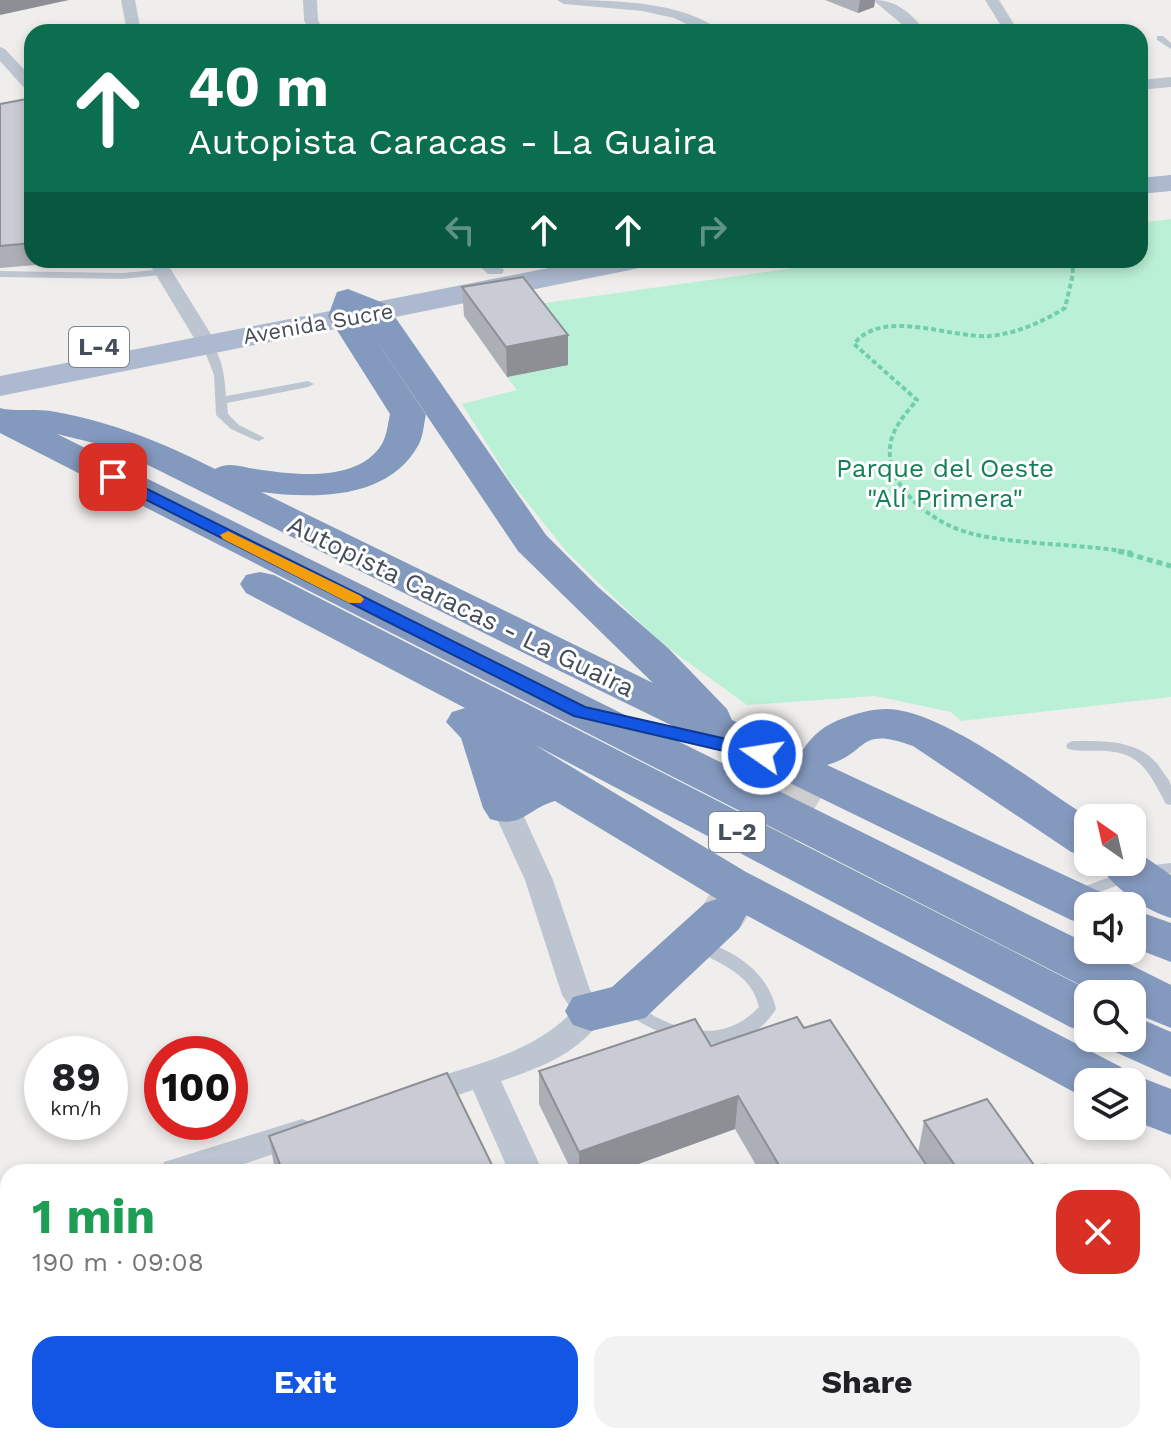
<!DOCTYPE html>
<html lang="en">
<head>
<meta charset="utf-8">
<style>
  :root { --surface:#fff; --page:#f2f2f2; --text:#202124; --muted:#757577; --accent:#1456e4 }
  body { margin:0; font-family:"Work Sans",sans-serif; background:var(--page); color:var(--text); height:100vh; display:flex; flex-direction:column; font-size:30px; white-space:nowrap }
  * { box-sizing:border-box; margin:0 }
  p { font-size:26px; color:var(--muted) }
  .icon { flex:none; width:44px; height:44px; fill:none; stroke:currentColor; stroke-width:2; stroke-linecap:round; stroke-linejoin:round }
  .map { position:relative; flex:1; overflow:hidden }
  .sheet { position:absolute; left:0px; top:1164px; width:1172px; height:280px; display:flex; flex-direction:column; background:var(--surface); border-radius:24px 24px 0 0; box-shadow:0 4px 12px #0003 }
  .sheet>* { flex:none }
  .banner { position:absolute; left:24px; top:24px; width:1124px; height:244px; border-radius:24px; box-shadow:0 4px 12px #0003; background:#0b6e4f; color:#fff; overflow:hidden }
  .needle { width:52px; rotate:326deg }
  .tools { position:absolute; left:1074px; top:804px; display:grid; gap:16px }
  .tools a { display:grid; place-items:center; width:72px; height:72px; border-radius:16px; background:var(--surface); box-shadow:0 4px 12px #0003; font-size:40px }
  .speed { position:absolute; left:24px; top:1036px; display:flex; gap:16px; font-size:40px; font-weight:700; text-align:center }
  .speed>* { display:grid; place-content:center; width:104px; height:104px; border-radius:50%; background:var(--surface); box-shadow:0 4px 12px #0003; line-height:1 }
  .speed small { font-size:20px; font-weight:400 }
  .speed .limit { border:12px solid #d22; background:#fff; color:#111 }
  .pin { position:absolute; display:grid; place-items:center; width:68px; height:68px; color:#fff; margin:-34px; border-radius:16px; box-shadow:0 4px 12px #0006 }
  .me { position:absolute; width:88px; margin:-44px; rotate:283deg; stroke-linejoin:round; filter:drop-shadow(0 0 6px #0008) }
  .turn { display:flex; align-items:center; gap:28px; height:168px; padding:0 32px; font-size:36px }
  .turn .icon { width:104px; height:104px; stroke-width:2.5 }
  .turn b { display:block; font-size:56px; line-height:68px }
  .lanes { display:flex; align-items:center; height:76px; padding:0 32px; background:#0003; justify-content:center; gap:40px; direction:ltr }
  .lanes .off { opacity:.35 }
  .round { display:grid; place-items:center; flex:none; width:84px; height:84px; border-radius:24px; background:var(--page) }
  .overview { display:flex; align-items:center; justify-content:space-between; height:136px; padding:0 32px }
  h1 { font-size:48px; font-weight:700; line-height:60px; color:#1e9e55 }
  .primary-button { display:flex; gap:16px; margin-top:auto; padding:16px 32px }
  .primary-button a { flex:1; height:92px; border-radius:24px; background:var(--accent); color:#fff; font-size:32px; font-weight:700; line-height:92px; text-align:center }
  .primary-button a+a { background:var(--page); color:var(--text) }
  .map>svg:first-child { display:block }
  .green { fill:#baf0d5 }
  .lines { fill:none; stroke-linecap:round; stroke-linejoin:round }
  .motorway-tunnel { stroke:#ceced0; stroke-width:44; stroke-dasharray:44 22; stroke-linecap:butt }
  .path-far1 { stroke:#71ceac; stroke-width:4; stroke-dasharray:5 3; stroke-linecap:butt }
  .path { stroke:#71ceac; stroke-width:5; stroke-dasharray:6 4; stroke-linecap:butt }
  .service { fill:#bdc6d0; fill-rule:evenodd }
  .minor { fill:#bdc6d0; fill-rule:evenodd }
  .primary { fill:#acb9ce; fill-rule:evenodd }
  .motorway { fill:#8499be; fill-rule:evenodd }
  .wall { fill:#adafb6 }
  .shaded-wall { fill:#8d8f94 }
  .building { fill:#c9ccd4; stroke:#8d8f94; stroke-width:2 }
  .route { fill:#1456e4; stroke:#0d3894; stroke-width:2 }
  .slow { fill:#f59e0b }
  .labels { text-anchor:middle; stroke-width:6; stroke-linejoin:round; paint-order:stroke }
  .far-street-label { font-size:22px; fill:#454e5b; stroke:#fff }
  .shield { fill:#fff; stroke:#7d838c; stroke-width:2 }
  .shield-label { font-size:24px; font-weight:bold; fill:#454e5b }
  .park-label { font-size:26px; fill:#147f56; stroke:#fff }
  .street-label { font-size:26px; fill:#454e5b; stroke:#fff }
</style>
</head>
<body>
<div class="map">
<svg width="1171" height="1444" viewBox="0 0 1171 1444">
  <rect width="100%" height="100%" fill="#f0eeed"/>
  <path class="green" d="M 1171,219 L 1171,697 L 961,721 L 951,712 L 875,696 L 747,705 L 660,642 L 566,551 L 510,481 L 462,404 L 517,390 L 507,377 L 568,365 L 524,306 L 851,260 L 1140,260 L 1140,223 Z"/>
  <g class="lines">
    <path class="motorway-tunnel" d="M 722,916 L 824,751"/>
    <path class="path-far1" d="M 1072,260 L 1073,274 L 1065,308 C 1042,322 1018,333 990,336 C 952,339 882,307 854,344 L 917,400 C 906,413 895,425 891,441 C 881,487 935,525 973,534 C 1025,546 1080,543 1133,553"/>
    <path class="path" d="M 1118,551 L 1171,566"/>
    <g class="service">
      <path d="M 1157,36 L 1163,36 L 1171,43 L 1171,49 L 1157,40 Z"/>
      <path d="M 166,269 L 171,272 L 170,274 L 122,279 L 0,277 L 0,271 L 122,273 Z"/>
      <path d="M 207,341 C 222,350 225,379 226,396 L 308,381 L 314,384 L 308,387 L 227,403 L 228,414 L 239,425 L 265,438 L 259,441 L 255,440 L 231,429 L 216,415 L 214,375 L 202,344 Z"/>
      <path d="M 1073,741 C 1105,741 1141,739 1161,769 C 1164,774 1170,780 1171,786 C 1171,791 1171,799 1171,805 L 1166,804 C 1150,775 1143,754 1107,751 C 1094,750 1081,752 1068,749 L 1066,746 L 1068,743 Z"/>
      <path d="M 1171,863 L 1171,873 L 1139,877 L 1077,901 L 1072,899 L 1069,895 L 1072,891 L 1137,867 Z"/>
      <path d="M 700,940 C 735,951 768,972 776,1009 C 742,1065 666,1044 624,1011 L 622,1007 L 624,1003 L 630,1001 C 640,1004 647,1012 656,1017 C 693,1036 730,1038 759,1007 C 752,975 722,964 694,950 L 692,946 L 694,942 Z"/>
      <path d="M 1045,1163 L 1051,1165 L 1054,1172 L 1036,1172 L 1039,1165 Z"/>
      <path d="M 1110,1436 L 1130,1436 L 1132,1444 L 1112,1444 Z"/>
    </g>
    <g class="minor">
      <path d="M 121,0 L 135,0 L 141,32 L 127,32 Z"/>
      <path d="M 303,0 L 317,0 L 318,20 L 324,32 L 310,32 L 304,20 Z"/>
      <path d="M 557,0 C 605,0 685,0 721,32 L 703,32 L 674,18 L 642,11 L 564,4 Z"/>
      <path d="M 873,0 C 897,0 911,13 926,32 L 911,32 Z"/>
      <path d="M 985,0 L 999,0 L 1019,32 L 1005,32 Z"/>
      <path d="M 0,47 L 5,49 L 32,78 L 32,92 L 26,90 L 0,61 Z"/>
      <path d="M 1171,77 L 1171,87 L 1140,90 L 1140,80 Z"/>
      <path d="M 147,260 L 165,260 L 217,344 L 214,348 L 200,348 Z"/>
      <path d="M 473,260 L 494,260 L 504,270 L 502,274 L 488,274 Z"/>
      <path d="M 506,799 L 516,801 L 520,808 L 553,880 L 590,990 L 606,1011 C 584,1052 542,1067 501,1081 L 543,1172 L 509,1172 L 473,1090 L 419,1108 L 408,1104 L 403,1095 L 408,1086 C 465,1067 530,1056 573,1011 L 562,995 L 525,880 L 492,808 L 496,801 Z"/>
      <path d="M 302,1119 L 314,1123 L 318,1132 L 314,1141 L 219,1172 L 159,1172 L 164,1162 Z"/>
      <path d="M 8,1210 L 8,1240 L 0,1243 L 0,1213 Z"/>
      <path d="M 250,1436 L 288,1436 L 291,1444 L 253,1444 Z"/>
      <path d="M 625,1436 L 663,1436 L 667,1444 L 629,1444 Z"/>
    </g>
    <g class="primary">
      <path d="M 1171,175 L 1171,191 L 1140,194 L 1140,178 Z"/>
      <path d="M 589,260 L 650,260 L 646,266 L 635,269 L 0,396 L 0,376 Z"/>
    </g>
    <g class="motorway">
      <path d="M 348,289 L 386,304 L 546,535 L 598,587 L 669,649 L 727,709 L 732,720 L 803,754 L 802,751 C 812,735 826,724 844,718 C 861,712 879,707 898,710 C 954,719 1039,786 1089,818 L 1088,857 L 1071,852 L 913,746 C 856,725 870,753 827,765 L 1105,894 L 1112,906 L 1088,906 L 1088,925 L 1071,920 L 562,672 L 150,466 L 98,444 L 57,434 L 1088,944 L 1088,950 L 1101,950 L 1171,985 L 1171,1028 L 1132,1012 L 1132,994 L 1098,994 L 0,433 L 0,408 C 14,412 38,408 56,412 C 112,422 164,443 215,469 C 228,461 241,467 256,469 C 294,475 358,483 382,444 C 387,435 388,423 390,414 L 328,316 L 337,292 ZM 361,318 L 518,551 L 653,683 L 261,492 C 315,499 389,500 419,444 C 423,436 424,424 426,414 Z"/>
      <path d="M 260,572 L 274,575 L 1097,994 L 1088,994 L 1088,1033 L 1070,1027 L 535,745 L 746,872 L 1121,1067 L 1126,1076 L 1132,1074 L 1171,1089 L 1171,1135 L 1132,1120 L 1132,1082 L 1088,1082 L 1088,1099 L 1083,1097 L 746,915 L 739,929 L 645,1018 L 591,1031 L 573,1025 L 565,1011 L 573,997 L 612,987 L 705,903 L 717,899 L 555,801 C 527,809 522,829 490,819 L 483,808 L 461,738 L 446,722 L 452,712 L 465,708 L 246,593 L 240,584 L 246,575 Z"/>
      <path d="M 1132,848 L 1171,875 L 1171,918 C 1144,910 1111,886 1097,862 L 1132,862 Z"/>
      <path d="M 1132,909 L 1171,923 L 1171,962 L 1132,947 Z"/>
      <path d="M 1132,1015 L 1171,1032 L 1171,1077 L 1113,1051 L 1107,1038 L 1132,1038 Z"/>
    </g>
  </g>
  <g class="wall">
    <path d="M 825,0 L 875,0 L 874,7 L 858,13 Z"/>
    <path d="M 32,98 L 32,260 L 95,260 L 0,268 L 0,104 Z"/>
    <path d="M 462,287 L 568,335 L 568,365 L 507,377 L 464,316 Z"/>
    <path d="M 804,1028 L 918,1153 L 924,1121 L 1039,1172 L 760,1172 L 735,1129 L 616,1172 L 572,1172 L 539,1104 L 539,1071 L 711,1046 Z"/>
    <path d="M 269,1136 L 492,1165 L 492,1172 L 275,1172 Z"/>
    <path d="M 694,1436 L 785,1436 L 789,1444 L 697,1444 Z"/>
    <path d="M 829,1436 L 896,1436 L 901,1444 L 833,1444 Z"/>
    <path d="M 922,1436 L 1038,1436 L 1019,1444 L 926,1444 Z"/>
  </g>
  <g class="shaded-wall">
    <path d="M 0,0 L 69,0 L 0,15 Z"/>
    <path d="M 860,0 L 875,0 L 874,7 L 858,13 Z"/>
    <path d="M 568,335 L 568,365 L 507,377 L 506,347 Z"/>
    <path d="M 738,1096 L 735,1129 L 616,1172 L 579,1172 L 579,1152 Z"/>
    <path d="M 492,1165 L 492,1172 L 473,1172 Z"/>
    <path d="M 973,1436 L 1038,1436 L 1019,1444 L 954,1444 Z"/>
  </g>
  <g class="building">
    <path d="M 32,98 L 32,243 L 0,246 L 0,104 Z"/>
    <path d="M 523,277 L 568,335 L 506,347 L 462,287 Z"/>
    <path d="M 797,1017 L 804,1028 L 830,1020 L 931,1172 L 783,1172 L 738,1096 L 579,1152 L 539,1071 L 695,1019 L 711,1046 Z"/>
    <path d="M 447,1073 L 492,1165 L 473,1172 L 283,1172 L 269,1136 Z"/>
    <path d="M 987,1099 L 1039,1172 L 944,1172 L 956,1167 L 924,1121 Z"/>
    <path d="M 708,1436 L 785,1436 L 789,1444 L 711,1444 Z"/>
    <path d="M 846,1436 L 896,1436 L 901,1444 L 850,1444 Z"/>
    <path d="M 948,1436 L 973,1436 L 954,1444 Z"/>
  </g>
  <path class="route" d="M 113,472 L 585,707 L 762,747 L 771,754 L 762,760 L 574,716 L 107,480 L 105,477 Z"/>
  <path class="slow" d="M 228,531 L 361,596 L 364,599 L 361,603 L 349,603 L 223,539 L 220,535 Z"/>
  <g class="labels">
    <g class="far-street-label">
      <text transform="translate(318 323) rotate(-10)" y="8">Avenida Sucre</text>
    </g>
    <g class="shield">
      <rect x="69" y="327" width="60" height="40" rx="6"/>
      <rect x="709" y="812" width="56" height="40" rx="6"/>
    </g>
    <g class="shield-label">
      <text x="99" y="355">L-4</text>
      <text x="737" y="840">L-2</text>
    </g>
    <g class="park-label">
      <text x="945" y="477">Parque del Oeste<tspan x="945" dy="30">"Alí Primera"</tspan></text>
    </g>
    <g class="street-label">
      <text transform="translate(461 606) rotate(26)" y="9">Autopista Caracas - La Guaira</text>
    </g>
  </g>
</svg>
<div class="tools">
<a><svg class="needle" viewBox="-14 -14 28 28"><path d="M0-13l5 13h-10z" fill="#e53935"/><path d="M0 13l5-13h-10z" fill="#757577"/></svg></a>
<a><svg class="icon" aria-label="sound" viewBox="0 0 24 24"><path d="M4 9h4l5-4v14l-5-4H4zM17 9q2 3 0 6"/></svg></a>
<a><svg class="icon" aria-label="search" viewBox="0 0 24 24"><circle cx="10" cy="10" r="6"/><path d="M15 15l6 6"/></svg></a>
<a><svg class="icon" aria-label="layers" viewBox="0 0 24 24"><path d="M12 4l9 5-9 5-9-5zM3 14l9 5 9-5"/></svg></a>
</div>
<div class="speed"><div>89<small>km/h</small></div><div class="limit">100</div></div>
<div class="pin" style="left:113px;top:477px;background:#d93025"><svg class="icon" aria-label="arrive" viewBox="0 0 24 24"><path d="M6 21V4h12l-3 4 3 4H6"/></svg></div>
<svg class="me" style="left:762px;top:754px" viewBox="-20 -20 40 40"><circle r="17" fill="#1456e4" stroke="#fff" stroke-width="3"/><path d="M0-11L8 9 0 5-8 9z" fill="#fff"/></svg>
<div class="banner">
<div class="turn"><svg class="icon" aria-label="ahead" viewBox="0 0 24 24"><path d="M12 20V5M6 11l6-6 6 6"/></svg><div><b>40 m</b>Autopista Caracas - La Guaira</div></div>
<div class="lanes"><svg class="icon off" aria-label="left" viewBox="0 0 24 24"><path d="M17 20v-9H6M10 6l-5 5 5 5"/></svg><svg class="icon" aria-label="ahead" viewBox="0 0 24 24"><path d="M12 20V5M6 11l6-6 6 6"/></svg><svg class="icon" aria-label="ahead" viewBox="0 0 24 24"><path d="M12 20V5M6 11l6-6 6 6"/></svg><svg class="icon off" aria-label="right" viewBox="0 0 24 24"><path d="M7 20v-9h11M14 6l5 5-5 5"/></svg></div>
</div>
<section class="sheet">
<div class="overview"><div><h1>1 min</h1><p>190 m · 09:08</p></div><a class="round" style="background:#d93025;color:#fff"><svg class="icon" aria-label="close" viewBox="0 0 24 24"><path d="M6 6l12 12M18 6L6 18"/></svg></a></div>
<div class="primary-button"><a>Exit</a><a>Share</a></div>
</section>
</div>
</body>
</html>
